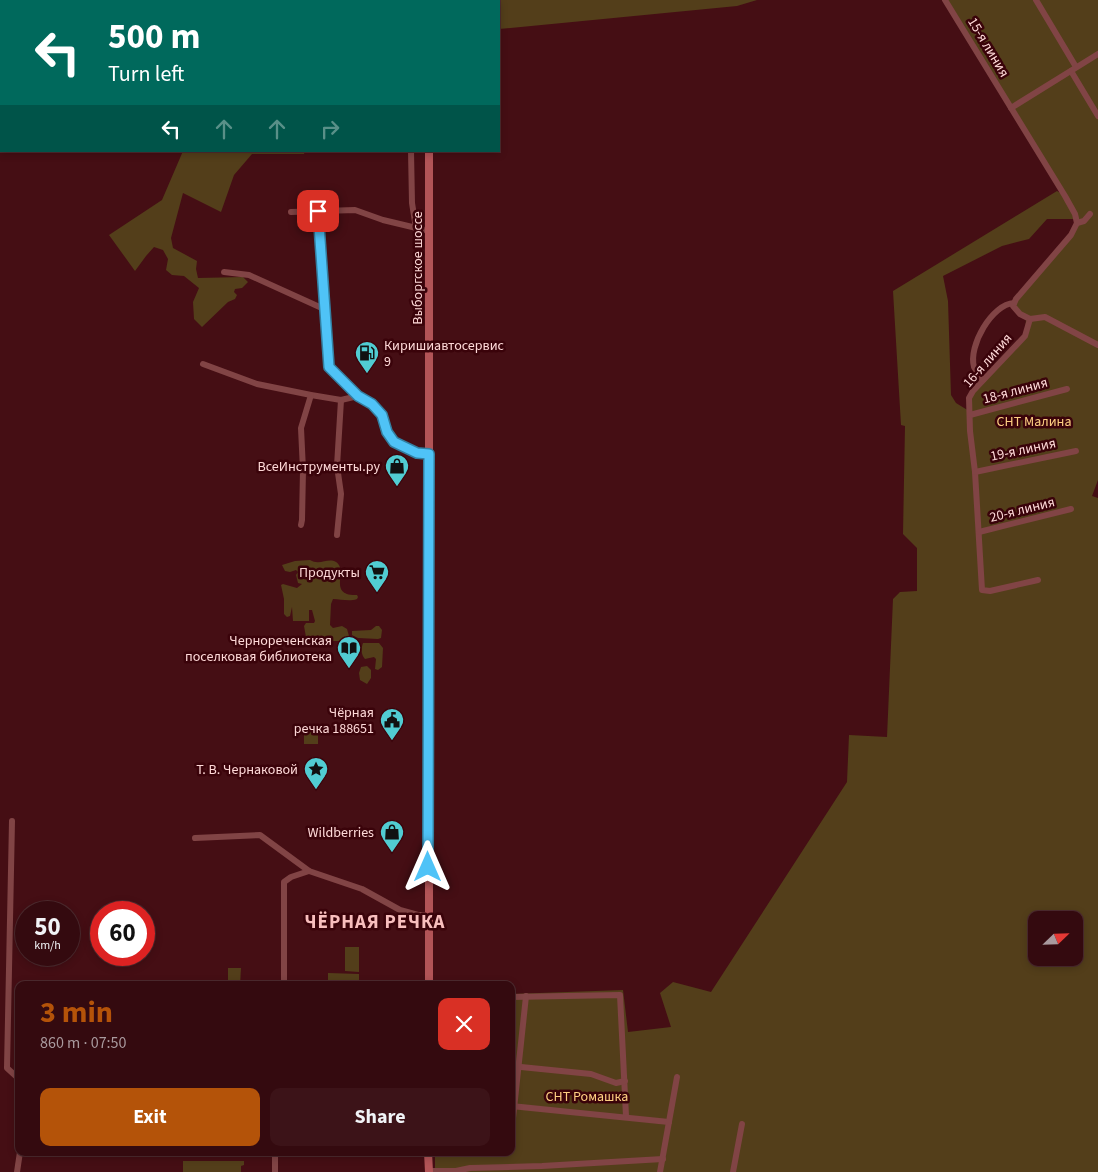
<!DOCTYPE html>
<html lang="en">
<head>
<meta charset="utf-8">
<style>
  :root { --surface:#340a0f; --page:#3c1318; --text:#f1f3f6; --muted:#a99a9e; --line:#4e2b2f; --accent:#b45309 }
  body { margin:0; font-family:"Source Sans 3",sans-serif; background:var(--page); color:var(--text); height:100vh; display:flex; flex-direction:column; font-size:19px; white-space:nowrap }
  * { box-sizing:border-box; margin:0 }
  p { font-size:16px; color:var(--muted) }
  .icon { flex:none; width:28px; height:28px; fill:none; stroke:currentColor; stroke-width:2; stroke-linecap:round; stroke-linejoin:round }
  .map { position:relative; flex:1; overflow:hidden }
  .sheet { position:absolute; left:15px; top:981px; width:500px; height:175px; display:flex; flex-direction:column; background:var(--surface); border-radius:10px; box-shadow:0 2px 8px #0003,0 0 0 1px var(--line) }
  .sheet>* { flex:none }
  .guide { position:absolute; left:0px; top:0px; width:500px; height:152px; box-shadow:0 2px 8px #0003,0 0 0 1px var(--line); background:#00695c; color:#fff; overflow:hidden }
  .needle { width:32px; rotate:67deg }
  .buttons { position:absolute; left:1028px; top:911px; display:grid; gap:10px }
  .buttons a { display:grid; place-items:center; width:55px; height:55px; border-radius:10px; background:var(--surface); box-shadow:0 2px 8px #0003,0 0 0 1px var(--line); font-size:25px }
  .speed { position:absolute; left:15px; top:901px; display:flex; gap:10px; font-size:25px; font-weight:700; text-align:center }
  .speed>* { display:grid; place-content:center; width:65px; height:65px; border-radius:50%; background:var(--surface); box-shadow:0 2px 8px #0003,0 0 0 1px var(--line); line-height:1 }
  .speed small { font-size:12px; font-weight:400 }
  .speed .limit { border:8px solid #d22; background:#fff; color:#111 }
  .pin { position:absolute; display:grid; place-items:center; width:42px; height:42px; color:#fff; margin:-21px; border-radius:10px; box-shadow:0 2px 8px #0006 }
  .me { position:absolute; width:55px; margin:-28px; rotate:0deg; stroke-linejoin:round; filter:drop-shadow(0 0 4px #0008) }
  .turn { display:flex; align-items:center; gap:18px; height:105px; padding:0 25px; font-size:22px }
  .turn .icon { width:65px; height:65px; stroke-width:2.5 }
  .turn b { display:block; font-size:35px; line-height:42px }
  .lanes { display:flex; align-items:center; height:48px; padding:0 25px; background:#0003; justify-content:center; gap:25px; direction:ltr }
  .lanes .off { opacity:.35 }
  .round { display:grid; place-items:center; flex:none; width:52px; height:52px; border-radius:10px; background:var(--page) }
  .head { display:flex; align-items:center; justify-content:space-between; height:85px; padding:0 25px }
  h1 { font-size:30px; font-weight:700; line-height:38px; color:var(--accent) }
  .primary-button { display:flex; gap:10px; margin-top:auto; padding:10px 25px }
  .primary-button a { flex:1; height:58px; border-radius:10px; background:var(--accent); color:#fff; font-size:20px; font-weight:700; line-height:58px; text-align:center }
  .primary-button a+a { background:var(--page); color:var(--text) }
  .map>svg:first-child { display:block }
  .green { fill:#533e1a; fill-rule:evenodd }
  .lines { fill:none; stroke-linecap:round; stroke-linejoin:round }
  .minor { stroke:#814445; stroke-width:6 }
  .major { stroke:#b25457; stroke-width:8 }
  .route-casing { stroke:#337fa1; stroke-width:12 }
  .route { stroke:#4fc3f7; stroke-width:9 }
  .labels { text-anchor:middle; stroke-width:5; stroke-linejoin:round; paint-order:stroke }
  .street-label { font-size:14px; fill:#fed9d8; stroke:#3a030a }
  .poi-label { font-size:14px; fill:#fed9d8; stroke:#3a030a; text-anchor:end }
  .park-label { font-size:14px; fill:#fed082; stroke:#3a030a }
  .district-label { font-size:19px; font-weight:bold; letter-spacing:1px; fill:#f8bebd; stroke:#3a030a }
</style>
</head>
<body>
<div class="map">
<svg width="1098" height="1172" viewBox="0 0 1098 1172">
  <rect width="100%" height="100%" fill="#450e14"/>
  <g class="green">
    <path d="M 440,0 L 757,0 L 737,6 L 499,29 L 499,1 Z"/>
    <path d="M 945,0 L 1098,0 L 1098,480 L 1092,496 L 1098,498 L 1098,1172 L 435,1172 L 435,1153 L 511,1152 L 511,994 L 623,990 L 628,1032 L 671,1027 L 660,993 L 673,982 L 711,992 L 847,782 L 849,735 L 887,737 L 893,599 L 900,592 L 917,591 L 917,548 L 903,534 L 905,426 L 901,425 L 893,291 L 1057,191 L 1064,195 ZM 1047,219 L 1076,219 L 1071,234 L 1013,306 L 1026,318 L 1025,336 L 973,391 L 969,411 L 956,403 L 951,395 L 948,301 L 943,276 L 1002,246 L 1029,239 ZM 1036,920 L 1074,920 L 1074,958 L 1036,958 Z"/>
    <path d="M 183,151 L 305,151 L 304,154 L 252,154 L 234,175 L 221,212 L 183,193 L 171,238 L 173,248 L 197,261 L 196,269 L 198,278 L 243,277 L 248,282 L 242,288 L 235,289 L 234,292 L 237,295 L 235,299 L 228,302 L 202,327 L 194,319 L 193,302 L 199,288 L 184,276 L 172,275 L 166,270 L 168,259 L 163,250 L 154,247 L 146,256 L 135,271 L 109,235 L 162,200 Z"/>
    <path d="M 310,560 C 320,566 328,557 336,562 C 349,570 327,596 357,595 L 358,597 L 357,599 C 349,602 341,599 333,599 L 331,604 L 330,625 L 333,628 L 342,626 L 347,629 L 349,636 L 345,641 L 309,641 L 306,637 L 304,626 L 306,623 L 314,623 L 315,621 L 312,610 L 309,610 L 309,621 L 293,621 L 292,607 L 290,616 L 287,617 L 284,614 L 284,599 L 281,585 L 283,584 L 297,588 L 302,584 L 298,583 L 296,575 L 298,572 L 296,570 L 290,572 L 285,571 L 282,565 L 295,561 Z"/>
    <path d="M 376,626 L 379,626 L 382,630 L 381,638 L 378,639 L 358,638 L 352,635 L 352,631 L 371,630 Z"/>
    <path d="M 363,643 L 379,643 L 383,648 L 382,667 L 378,670 L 375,669 L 376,659 L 374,657 L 365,659 C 361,655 361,648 363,643 Z"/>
    <path d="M 367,666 L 371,670 L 371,678 L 367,684 L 360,680 L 359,673 L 361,667 Z"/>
    <rect x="304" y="729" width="14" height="15"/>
    <path d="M 345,947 L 359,947 L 359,972 L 345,971 Z"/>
    <path d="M 228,968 L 241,968 L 240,985 L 228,985 Z"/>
    <path d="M 328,973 L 359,974 L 359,985 L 328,985 Z"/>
    <path d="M 183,1161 L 244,1161 L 244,1165 L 241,1166 L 241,1172 L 183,1172 Z"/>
  </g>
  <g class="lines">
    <g class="minor">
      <path d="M 945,0 L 1065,196 L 1075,214 L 1077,223 L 1071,235 L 1016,299 L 1013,306 L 1020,314 L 1030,319 L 1025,336 L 973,391 L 969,398 L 970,431 L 975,472 L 982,590 L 990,591 L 1038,580"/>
      <path d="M 1036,0 L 1076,67"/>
      <path d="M 328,1 L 328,0"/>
      <path d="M 1071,71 L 1098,116"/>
      <path d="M 1011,108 L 1098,54"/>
      <path d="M 411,151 L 412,203 L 416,228"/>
      <path d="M 319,211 L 329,367 L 358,396"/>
      <path d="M 291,212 L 355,210 L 383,220 L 429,231"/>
      <path d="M 1077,223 L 1084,221 L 1090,214"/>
      <path d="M 224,272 L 249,275 L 324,309"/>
      <path d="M 1030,319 L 1045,317 L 1098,345"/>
      <path d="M 203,364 L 257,384 L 311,395 L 341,400 L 358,396 L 372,404 L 381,415 L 387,432 L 395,443 L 417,453 L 429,454"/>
      <path d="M 983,380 C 980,377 976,371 974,367 C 968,346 992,304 1014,303"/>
      <path d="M 970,415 L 1067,389"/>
      <path d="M 975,472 L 1076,451"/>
      <path d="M 301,525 L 302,520 L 303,470 L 301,428 L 311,395"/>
      <path d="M 979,532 L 1071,509"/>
      <path d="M 337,535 L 341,494 L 337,466 L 341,400"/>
      <path d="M 12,821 L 7,1068 L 19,1079"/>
      <path d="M 195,838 L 260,835 L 309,871 L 362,889 L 400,910 L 418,915 L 428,915"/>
      <path d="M 284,985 L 284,882 L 291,877 L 309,871"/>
      <path d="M 511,997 L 620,995 L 626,1116"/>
      <path d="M 511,1066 L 591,1074 L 616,1083 L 625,1081"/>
      <path d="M 511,1106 L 669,1122"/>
      <path d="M 511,1137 L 526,996"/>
      <path d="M 429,1171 L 456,1171 L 470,1168 L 542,1166 L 663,1159"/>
      <path d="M 17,1172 L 20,1152"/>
      <path d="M 275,1172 L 275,1152"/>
      <path d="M 660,1172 L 677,1077"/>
      <path d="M 733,1172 L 742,1124"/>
    </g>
    <g class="major">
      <path d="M 430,1 L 430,0"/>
      <path d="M 429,985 L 429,151"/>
      <path d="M 428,1152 L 429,1172"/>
    </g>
  </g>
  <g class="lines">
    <g class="route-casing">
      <path id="route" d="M 318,211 L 329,367 L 358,396 L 372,404 L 382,415 L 387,432 L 394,442 L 417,453 L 429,454 L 428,867"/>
    </g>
    <use href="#route" class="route"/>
  </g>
  <defs>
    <g id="fuel-pin" transform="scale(1.25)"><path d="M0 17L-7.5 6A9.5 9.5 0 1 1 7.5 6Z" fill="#51ccd2" stroke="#3a030a"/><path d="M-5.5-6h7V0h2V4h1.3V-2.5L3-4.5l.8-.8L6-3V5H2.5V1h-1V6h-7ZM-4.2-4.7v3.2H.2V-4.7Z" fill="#111"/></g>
    <g id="shop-pin" transform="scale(1.25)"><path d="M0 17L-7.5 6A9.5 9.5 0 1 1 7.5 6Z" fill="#51ccd2" stroke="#3a030a"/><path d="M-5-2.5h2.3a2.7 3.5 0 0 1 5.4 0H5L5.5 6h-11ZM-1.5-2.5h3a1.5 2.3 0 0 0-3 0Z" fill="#111"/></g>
    <g id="supermarket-pin" transform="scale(1.25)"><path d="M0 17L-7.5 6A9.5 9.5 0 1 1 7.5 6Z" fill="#51ccd2" stroke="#3a030a"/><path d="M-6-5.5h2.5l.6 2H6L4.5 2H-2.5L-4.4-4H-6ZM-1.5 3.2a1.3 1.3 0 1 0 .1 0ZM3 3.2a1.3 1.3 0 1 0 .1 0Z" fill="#111"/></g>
    <g id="library-pin" transform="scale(1.25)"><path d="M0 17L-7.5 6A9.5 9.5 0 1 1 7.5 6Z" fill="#51ccd2" stroke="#3a030a"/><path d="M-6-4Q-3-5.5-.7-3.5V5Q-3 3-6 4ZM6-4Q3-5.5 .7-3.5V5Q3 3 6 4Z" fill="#111"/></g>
    <g id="civic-pin" transform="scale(1.25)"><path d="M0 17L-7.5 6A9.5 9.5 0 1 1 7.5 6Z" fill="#51ccd2" stroke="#3a030a"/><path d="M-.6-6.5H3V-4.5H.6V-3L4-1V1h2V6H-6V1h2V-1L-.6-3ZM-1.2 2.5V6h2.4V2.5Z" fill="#111"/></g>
    <g id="sight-pin" transform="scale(1.25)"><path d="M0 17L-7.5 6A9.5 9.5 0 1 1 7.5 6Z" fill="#51ccd2" stroke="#3a030a"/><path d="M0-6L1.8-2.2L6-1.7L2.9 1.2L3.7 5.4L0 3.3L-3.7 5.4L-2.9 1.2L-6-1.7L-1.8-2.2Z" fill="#111"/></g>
  </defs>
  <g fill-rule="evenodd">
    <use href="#fuel-pin" x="367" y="353"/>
    <use href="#shop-pin" x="397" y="466"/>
    <use href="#supermarket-pin" x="377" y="572"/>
    <use href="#library-pin" x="349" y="648"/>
    <use href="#civic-pin" x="392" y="720"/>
    <use href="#sight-pin" x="316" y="769"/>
    <use href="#shop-pin" x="392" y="832"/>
  </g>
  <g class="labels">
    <g class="street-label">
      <text transform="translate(989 47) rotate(59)" y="5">15-я линия</text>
      <text transform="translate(417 268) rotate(-90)" y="5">Выборгское шоссе</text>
      <text transform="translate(987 360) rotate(-49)" y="5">16-я линия</text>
      <text transform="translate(1015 390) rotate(-15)" y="5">18-я линия</text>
      <text transform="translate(1023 449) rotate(-12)" y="5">19-я линия</text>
      <text transform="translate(1022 509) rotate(-14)" y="5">20-я линия</text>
    </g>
    <g class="poi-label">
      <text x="384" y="350" text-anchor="start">Киришиавтосервис<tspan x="384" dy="16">9</tspan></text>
      <text x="380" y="471">ВсеИнструменты.ру</text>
      <text x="360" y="577">Продукты</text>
      <text x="332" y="645">Чернореченская<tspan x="332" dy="16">поселковая библиотека</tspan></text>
      <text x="374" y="717">Чёрная<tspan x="374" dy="16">речка 188651</tspan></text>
      <text x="298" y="774">Т. В. Чернаковой</text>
      <text x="374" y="837">Wildberries</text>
    </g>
    <g class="park-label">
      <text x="1034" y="426">СНТ Малина</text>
      <text x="587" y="1101">СНТ Ромашка</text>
    </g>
    <g class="district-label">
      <text x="375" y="928">ЧЁРНАЯ РЕЧКА</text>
    </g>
  </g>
</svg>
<div class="buttons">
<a><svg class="needle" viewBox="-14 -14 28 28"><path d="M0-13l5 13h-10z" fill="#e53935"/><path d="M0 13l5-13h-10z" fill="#a99a9e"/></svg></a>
</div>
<div class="speed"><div>50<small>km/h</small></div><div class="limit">60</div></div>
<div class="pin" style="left:318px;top:211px;background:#d93025"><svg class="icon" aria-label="arrive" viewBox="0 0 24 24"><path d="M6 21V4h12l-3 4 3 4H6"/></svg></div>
<svg class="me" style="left:428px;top:867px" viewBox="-20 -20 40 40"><path d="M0-17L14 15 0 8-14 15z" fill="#4fc3f7" stroke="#fff" stroke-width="4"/></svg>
<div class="guide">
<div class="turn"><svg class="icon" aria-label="left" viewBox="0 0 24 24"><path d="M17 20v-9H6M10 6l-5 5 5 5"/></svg><div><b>500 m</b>Turn left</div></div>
<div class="lanes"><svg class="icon" aria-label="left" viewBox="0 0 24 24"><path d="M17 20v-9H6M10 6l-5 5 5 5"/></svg><svg class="icon off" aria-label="ahead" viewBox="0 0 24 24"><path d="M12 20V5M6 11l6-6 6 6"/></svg><svg class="icon off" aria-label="ahead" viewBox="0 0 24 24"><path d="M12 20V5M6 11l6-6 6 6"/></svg><svg class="icon off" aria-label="right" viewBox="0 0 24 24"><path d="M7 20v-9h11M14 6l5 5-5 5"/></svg></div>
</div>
<section class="sheet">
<div class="head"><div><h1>3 min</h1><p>860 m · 07:50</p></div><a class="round" style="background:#d93025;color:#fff"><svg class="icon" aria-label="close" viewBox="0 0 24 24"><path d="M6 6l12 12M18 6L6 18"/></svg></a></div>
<div class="primary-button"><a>Exit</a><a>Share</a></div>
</section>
</div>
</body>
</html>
